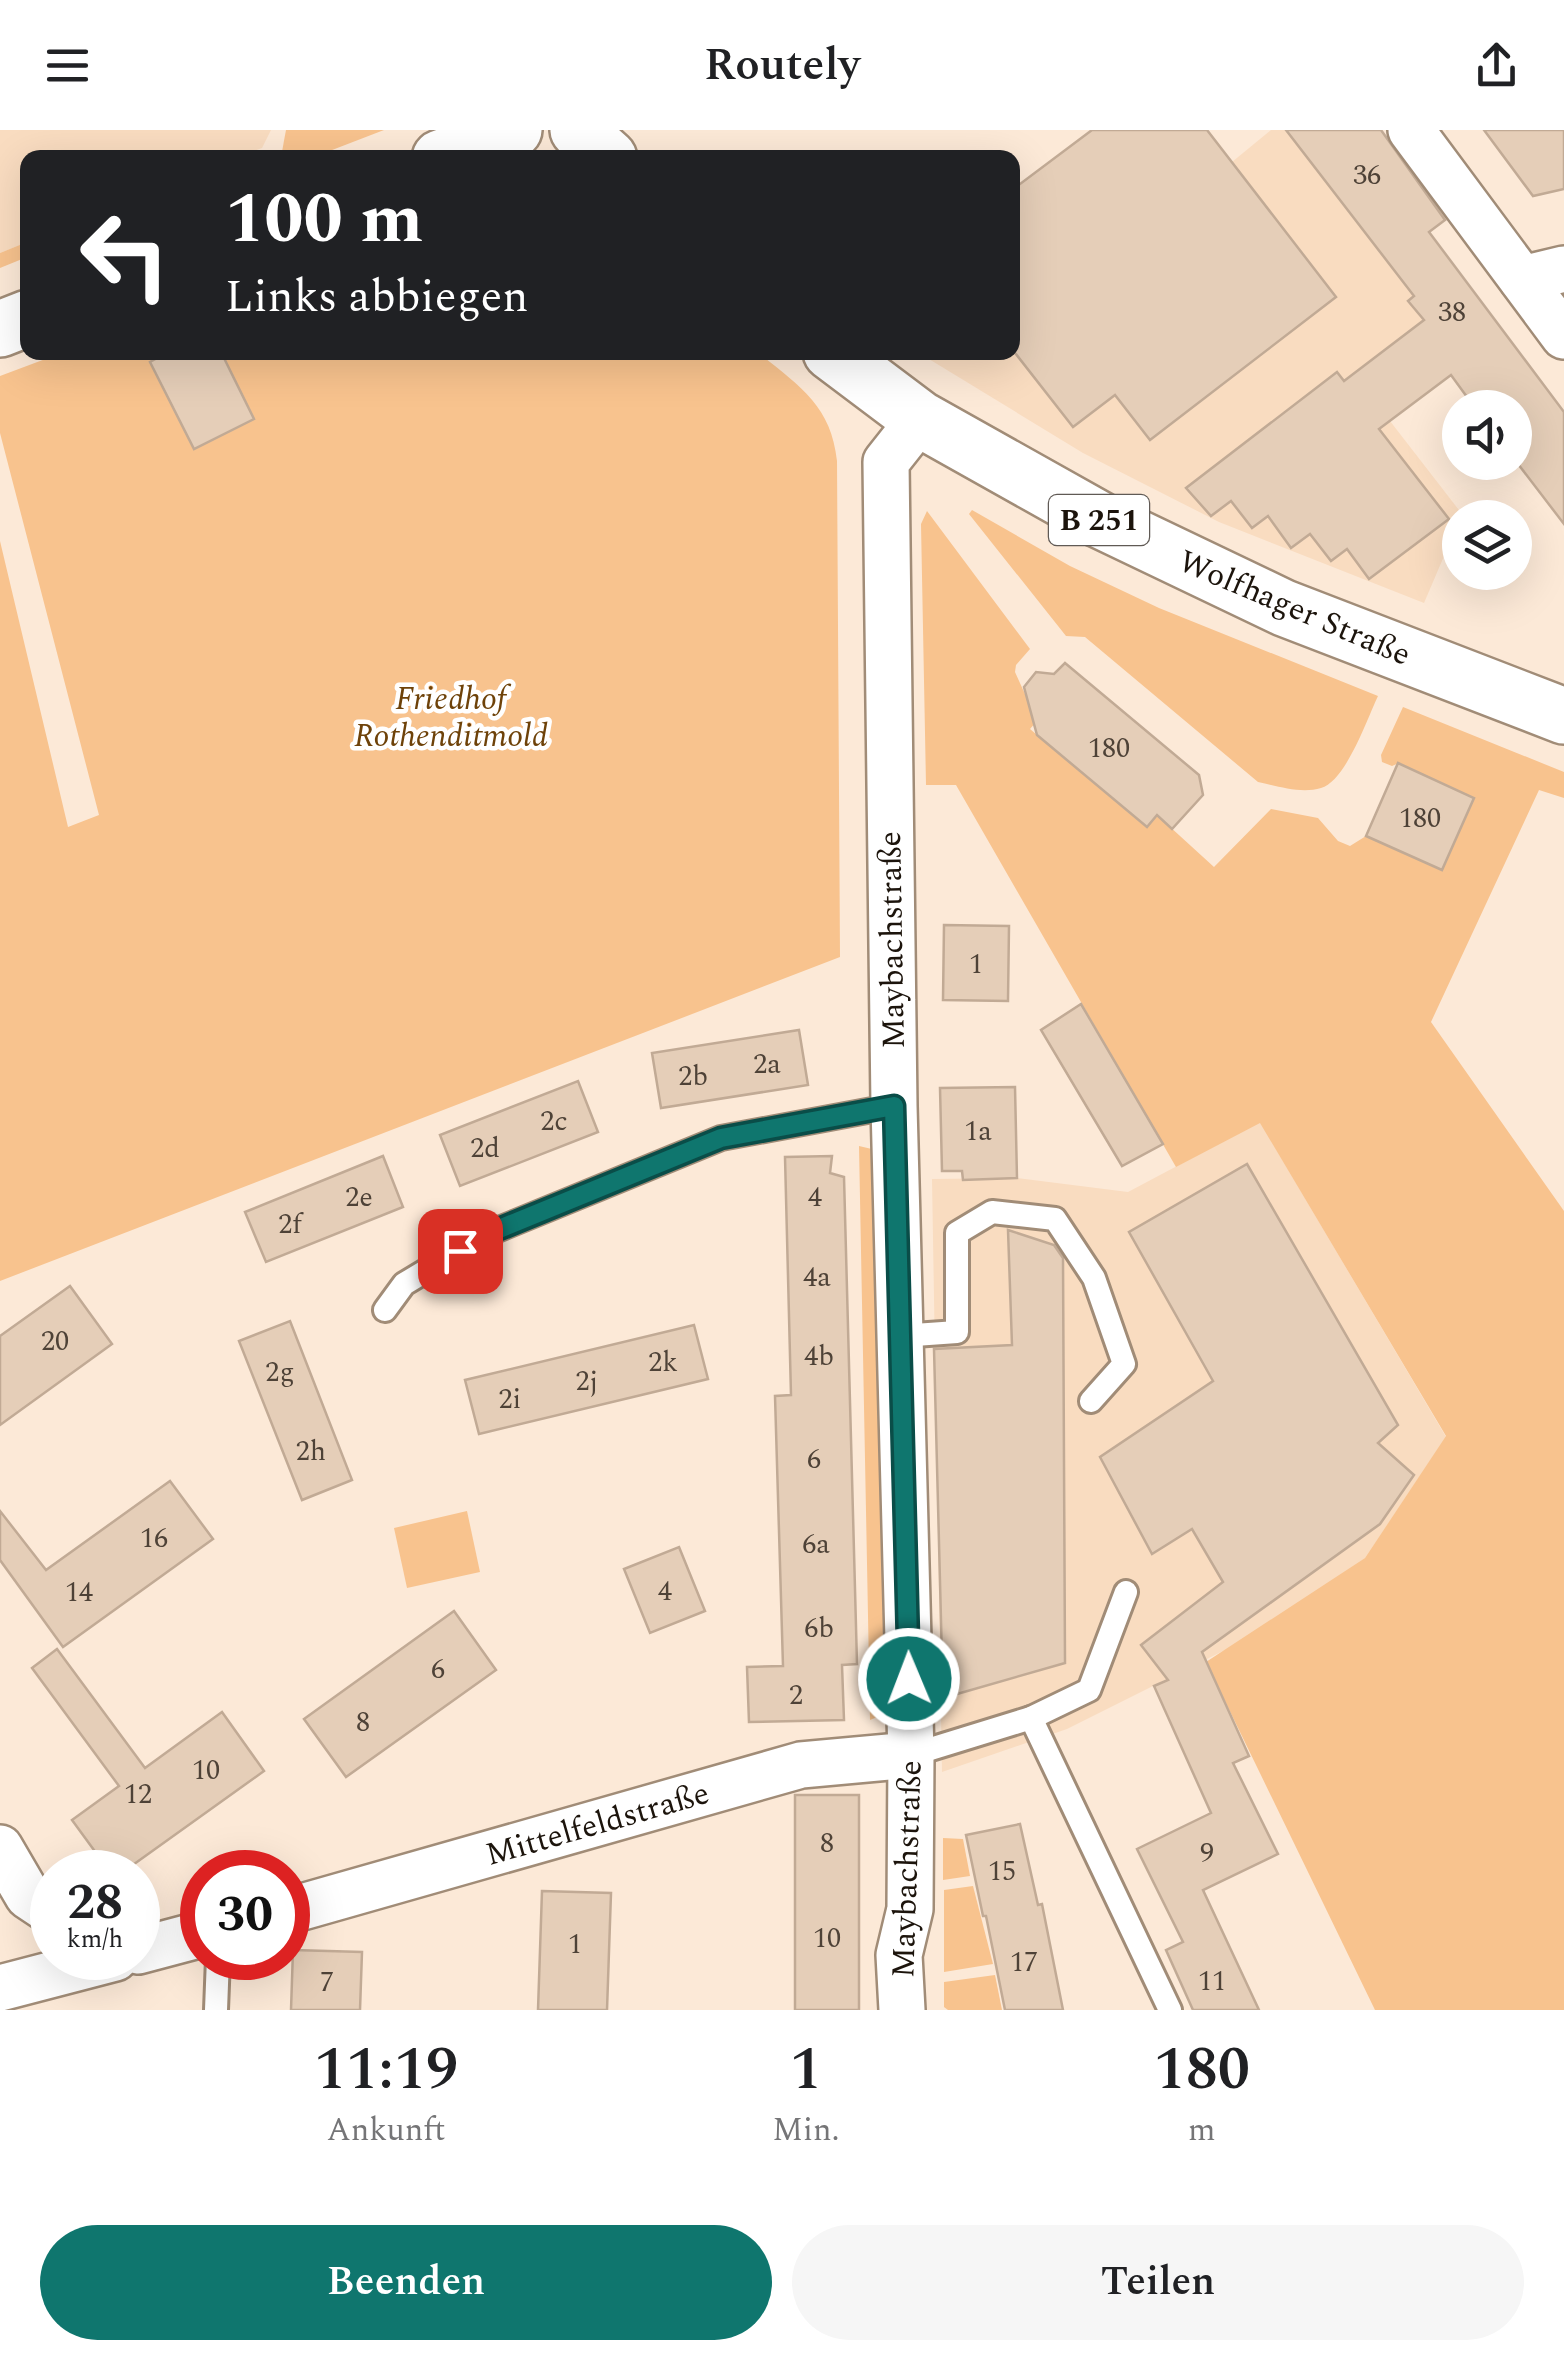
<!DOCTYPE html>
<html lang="de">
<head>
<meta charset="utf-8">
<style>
  :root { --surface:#fff; --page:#f6f6f6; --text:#202124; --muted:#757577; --accent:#0f766e }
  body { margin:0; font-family:Spectral,serif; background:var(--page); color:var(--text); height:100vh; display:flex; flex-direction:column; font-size:38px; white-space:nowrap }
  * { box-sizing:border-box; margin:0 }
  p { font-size:32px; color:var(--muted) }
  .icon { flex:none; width:55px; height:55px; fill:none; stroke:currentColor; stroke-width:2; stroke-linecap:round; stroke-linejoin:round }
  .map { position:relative; height:1880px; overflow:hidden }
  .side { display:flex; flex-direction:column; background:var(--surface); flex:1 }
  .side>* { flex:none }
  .guide { position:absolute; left:20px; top:20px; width:1000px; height:210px; border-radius:20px; box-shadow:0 10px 40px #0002; background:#202124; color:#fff; overflow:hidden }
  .buttons { position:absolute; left:1442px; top:260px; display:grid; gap:20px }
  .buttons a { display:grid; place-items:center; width:90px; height:90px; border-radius:50%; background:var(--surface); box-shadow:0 10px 40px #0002; font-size:50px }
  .speed { position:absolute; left:30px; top:1720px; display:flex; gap:20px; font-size:50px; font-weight:700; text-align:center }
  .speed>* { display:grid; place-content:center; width:130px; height:130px; border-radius:50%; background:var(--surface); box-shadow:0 10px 40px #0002; line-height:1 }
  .speed small { font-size:25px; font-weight:400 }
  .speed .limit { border:15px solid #d22; background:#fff; color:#111 }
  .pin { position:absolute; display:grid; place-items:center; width:85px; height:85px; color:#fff; margin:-42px; border-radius:20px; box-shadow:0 5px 15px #0006 }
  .me { position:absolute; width:110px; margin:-55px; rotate:359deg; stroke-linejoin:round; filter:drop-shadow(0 0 8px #0008) }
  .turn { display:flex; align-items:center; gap:35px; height:210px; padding:0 40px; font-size:45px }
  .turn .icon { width:130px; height:130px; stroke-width:2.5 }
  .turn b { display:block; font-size:70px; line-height:85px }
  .eta { display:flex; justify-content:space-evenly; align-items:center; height:170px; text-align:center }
  .eta b { font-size:60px; font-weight:600; line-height:70px }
  .action { display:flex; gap:20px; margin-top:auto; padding:20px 40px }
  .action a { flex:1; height:115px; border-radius:60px; background:var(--accent); color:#fff; font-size:40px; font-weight:600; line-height:115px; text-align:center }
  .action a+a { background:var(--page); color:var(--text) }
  header { display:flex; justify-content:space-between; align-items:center; height:130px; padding:0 40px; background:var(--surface); font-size:45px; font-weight:600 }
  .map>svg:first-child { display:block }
  .built { fill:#f9dcc0 }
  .green { fill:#f8c38e }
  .building { fill:#e5ceb8; stroke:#c1aa95; stroke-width:2.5 }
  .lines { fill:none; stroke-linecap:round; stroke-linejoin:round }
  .lane-casing { stroke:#a18c77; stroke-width:28 }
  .street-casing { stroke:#a18c77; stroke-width:50 }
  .secondary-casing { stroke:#a18c77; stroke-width:60 }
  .primary-casing { stroke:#a18c77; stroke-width:60 }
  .lane { stroke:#fff; stroke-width:22 }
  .street { stroke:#fff; stroke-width:45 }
  .secondary { stroke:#fff; stroke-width:55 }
  .primary { stroke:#fff; stroke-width:55 }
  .route-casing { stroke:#0a4d48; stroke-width:25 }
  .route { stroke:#0f766e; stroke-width:18 }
  .labels { text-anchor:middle; stroke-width:9; stroke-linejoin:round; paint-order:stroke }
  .number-label { font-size:28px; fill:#4e4237 }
  .shield { fill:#fff; stroke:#605a55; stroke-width:2.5 }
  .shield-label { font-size:30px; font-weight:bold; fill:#1c140c }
  .street-label { font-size:32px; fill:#1c140c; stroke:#fff }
  .park-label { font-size:32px; font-style:italic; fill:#6e4209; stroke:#fff }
</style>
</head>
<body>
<header><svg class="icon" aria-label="menu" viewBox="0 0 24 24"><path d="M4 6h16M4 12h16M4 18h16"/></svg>Routely<svg class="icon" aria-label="share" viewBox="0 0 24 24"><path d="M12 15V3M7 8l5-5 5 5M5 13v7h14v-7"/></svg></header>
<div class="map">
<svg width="1564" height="1880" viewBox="0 0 1564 1880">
  <rect width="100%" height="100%" fill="#fce9d7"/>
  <g class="built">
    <path d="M 0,0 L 271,0 L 262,18 L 237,27 L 28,28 L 27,112 L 0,123 Z"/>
    <path d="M 1092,0 L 1207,0 L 1232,32 L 1271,0 L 1381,0 L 1447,89 L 1429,103 L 1454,136 L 1408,171 L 1460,238 L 1390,291 L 1462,384 L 1424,473 L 1219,392 L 1083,323 L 919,223 L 1012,222 L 1013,60 Z"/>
    <path d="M 1260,992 L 1446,1307 L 1365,1428 L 1243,1511 L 1067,1599 L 942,1642 L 932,1049 L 1017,1048 L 1128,1062 Z"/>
  </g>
  <g class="green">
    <path d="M 286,0 L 384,0 L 314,27 L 281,27 Z"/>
    <path d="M 27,112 L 27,127 L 0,138 L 0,123 Z"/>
    <path d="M 64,222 L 759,223 C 800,257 831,275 837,331 L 840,827 L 0,1151 L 0,411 L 68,697 L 99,685 L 0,303 L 0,246 Z"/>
    <path d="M 972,380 L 1070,436 L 1159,478 L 1378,566 C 1367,589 1346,651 1321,658 C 1301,664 1277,656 1258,652 L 1085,507 L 1066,506 L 969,384 Z"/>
    <path d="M 927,381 L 1030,519 L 1016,535 L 1015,542 L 1029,573 L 1042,585 L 1030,599 L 1146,697 L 1157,685 L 1214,737 L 1271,679 L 1318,688 L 1338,711 L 1350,716 L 1366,706 L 1442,740 L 1474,668 L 1399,633 L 1392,636 L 1382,632 L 1381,625 L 1403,577 L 1564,642 L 1564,668 L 1539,660 L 1431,892 L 1564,1081 L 1564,1880 L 1375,1880 L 1206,1532 L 1365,1428 L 1446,1306 L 1260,993 L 1176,1037 L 956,655 L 926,655 L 921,394 Z"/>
    <path d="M 859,1016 L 876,1020 L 886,1544 L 895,1557 L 895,1575 L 887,1583 L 870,1590 Z"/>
    <path d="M 467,1381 L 480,1442 L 407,1458 L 394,1398 Z"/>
    <path d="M 943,1708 L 963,1709 L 970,1746 L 943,1750 Z"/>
    <path d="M 973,1756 L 993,1834 L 944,1842 L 944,1760 Z"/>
    <path d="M 995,1845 L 1002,1880 L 948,1880 L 944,1877 L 944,1852 Z"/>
  </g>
  <g class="building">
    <path d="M 1092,0 L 1207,0 L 1336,167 L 1150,310 L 1115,265 L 1073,297 L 1012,219 L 1012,60 Z"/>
    <path d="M 1286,0 L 1381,0 L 1445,90 L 1429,102 L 1564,282 L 1564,394 L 1515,330 L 1515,278 L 1475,278 L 1451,245 L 1379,299 L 1449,389 L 1369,449 L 1347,419 L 1331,431 L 1310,404 L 1291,418 L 1268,386 L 1252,398 L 1231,371 L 1211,386 L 1186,358 L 1337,242 L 1344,251 L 1424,190 L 1408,171 L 1414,166 Z"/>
    <path d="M 1484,0 L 1564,0 L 1564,59 L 1533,66 Z"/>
    <path d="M 168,222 L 221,222 L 254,289 L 194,319 L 150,232 Z"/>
    <path d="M 1065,533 L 1199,645 L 1203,665 L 1172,699 L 1157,685 L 1147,697 L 1037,605 L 1024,557 L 1036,542 L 1054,544 Z"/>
    <path d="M 1398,633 L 1474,668 L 1442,740 L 1366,706 Z"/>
    <path d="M 944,795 L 1009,796 L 1008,871 L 943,870 Z"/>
    <path d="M 1081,874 L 1163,1014 L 1122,1036 L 1041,900 Z"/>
    <path d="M 799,900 L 808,955 L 661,978 L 652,923 Z"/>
    <path d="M 578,951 L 598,1002 L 460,1056 L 440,1005 Z"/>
    <path d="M 1015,957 L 1017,1048 L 963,1050 L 962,1041 L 942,1041 L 940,958 Z"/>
    <path d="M 383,1026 L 403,1077 L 266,1132 L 245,1082 Z"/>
    <path d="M 832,1026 L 830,1043 L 844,1047 L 857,1534 L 842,1535 L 844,1590 L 749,1592 L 747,1537 L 783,1536 L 775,1266 L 791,1265 L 785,1027 Z"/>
    <path d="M 1247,1034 L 1398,1295 L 1378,1313 L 1414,1345 L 1380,1394 L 1202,1522 L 1249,1626 L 1233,1633 L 1278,1724 L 1203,1760 L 1259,1880 L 1193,1880 L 1166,1820 L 1183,1812 L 1137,1719 L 1211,1683 L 1154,1556 L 1168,1550 L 1141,1515 L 1223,1452 L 1192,1399 L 1152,1424 L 1100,1327 L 1213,1251 L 1129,1102 Z"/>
    <path d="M 1008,1100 L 1054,1115 L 1063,1128 L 1065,1533 L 943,1568 L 934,1219 L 1012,1215 Z"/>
    <path d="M 70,1156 L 112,1214 L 0,1295 L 0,1206 Z"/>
    <path d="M 290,1191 L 352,1350 L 302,1370 L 239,1211 Z"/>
    <path d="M 694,1195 L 708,1249 L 479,1304 L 465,1250 Z"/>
    <path d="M 170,1351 L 213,1409 L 63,1517 L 0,1430 L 0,1381 L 46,1440 Z"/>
    <path d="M 679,1417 L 705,1481 L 650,1503 L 624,1439 Z"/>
    <path d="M 454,1481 L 496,1540 L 346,1647 L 304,1589 Z"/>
    <path d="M 57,1519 L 145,1638 L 222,1582 L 264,1641 L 123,1742 L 110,1742 L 72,1690 L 119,1656 L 32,1538 Z"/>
    <rect x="795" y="1665" width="64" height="215"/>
    <path d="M 1020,1694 L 1038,1775 L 1042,1774 L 1063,1880 L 1005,1880 L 986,1786 L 983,1786 L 966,1705 Z"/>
    <path d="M 542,1761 L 611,1763 L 607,1880 L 538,1880 Z"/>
    <path d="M 293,1820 L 362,1822 L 360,1880 L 291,1880 Z"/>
  </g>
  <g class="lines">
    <g class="lane-casing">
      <g id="lane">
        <path d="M 385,1180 L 404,1154 L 487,1104 L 721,1008 L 894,976"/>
        <path d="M 900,1206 L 957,1202 L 957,1103 L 992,1082 L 1055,1089 L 1094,1148 L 1124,1234 L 1091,1271"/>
        <path d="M 1031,1588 L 1170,1880"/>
        <path d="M 911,1625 L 1031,1588 L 1089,1560 L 1126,1462"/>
        <path d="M 216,1880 L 218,1828"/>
      </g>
    </g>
    <g class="street-casing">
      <g id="street">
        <path d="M 1411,0 L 1564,206"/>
        <path d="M 1522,149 L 1564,139"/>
        <path d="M 0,1718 L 28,1766 L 52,1782"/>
        <path d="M 288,1781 L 801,1635 L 911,1625"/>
        <path d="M 138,1821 L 202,1804"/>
        <path d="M 0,1858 L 115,1828"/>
        <path d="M 902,1880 L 899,1825 L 910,1779 L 911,1625 L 894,976 L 886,332 L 920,289"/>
      </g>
    </g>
    <g class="secondary-casing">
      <g id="secondary">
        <path d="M 440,28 L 514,0"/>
        <path d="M 0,199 L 28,188"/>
      </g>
    </g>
    <g class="primary-casing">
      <g id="primary">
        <path d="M 578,0 L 609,28"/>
        <path d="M 831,222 L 920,289 L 1100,390 L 1284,478 L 1564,586"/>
      </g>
    </g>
    <use href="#lane" class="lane"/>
    <use href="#street" class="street"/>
    <use href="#secondary" class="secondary"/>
    <use href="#primary" class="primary"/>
  </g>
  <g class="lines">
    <g class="route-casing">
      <path id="route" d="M 460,1121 L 487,1104 L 721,1008 L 894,976 L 909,1549"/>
    </g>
    <use href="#route" class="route"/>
  </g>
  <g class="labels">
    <g class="number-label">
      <text x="1367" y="54">36</text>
      <text x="1452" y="191">38</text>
      <text x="1109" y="627">180</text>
      <text x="1420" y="697">180</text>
      <text x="976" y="843">1</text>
      <text x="767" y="943">2a</text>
      <text x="693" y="955">2b</text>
      <text x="554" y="1000">2c</text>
      <text x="978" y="1010">1a</text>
      <text x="485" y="1027">2d</text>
      <text x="359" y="1076">2e</text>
      <text x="815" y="1076">4</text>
      <text x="290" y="1103">2f</text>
      <text x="817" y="1156">4a</text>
      <text x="55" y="1220">20</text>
      <text x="819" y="1235">4b</text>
      <text x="663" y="1241">2k</text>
      <text x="280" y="1251">2g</text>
      <text x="587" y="1260">2j</text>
      <text x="510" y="1278">2i</text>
      <text x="311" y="1330">2h</text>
      <text x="814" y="1338">6</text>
      <text x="154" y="1417">16</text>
      <text x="816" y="1423">6a</text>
      <text x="665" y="1470">4</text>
      <text x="79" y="1471">14</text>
      <text x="819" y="1507">6b</text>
      <text x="438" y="1548">6</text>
      <text x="796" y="1574">2</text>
      <text x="363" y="1601">8</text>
      <text x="206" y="1649">10</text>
      <text x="138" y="1673">12</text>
      <text x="827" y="1722">8</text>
      <text x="1207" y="1732">9</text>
      <text x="1002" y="1750">15</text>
      <text x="827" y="1817">10</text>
      <text x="575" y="1823">1</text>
      <text x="1024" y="1841">17</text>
      <text x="1212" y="1860">11</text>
      <text x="327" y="1861">7</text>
    </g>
    <rect class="shield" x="1049" y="365" width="100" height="50" rx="8"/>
    <g class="shield-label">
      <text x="1099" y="400">B 251</text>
    </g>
    <g class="street-label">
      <text transform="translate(1295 477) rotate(23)" y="11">Wolfhager Straße</text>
      <text transform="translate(891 810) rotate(-91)" y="11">Maybachstraße</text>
      <text transform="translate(597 1693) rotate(-16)" y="11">Mittelfeldstraße</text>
      <text transform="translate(906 1739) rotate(-88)" y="11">Maybachstraße</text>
    </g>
    <g class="park-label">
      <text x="451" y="579">Friedhof<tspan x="451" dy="37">Rothenditmold</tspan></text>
    </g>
  </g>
</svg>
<div class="buttons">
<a><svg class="icon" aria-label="sound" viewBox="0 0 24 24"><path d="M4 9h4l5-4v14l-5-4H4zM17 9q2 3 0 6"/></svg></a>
<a><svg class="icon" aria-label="layers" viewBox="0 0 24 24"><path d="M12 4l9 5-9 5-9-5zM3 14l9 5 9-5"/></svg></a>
</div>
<div class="speed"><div>28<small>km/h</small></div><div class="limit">30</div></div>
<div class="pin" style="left:460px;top:1121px;background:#d93025"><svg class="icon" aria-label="arrive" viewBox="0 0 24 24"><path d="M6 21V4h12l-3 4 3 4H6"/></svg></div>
<svg class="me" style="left:909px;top:1549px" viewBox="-20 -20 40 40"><circle r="17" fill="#0f766e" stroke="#fff" stroke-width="3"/><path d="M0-11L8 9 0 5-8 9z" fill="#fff"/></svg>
<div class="guide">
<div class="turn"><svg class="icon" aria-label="left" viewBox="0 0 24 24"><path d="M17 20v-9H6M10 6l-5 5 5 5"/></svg><div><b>100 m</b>Links abbiegen</div></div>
</div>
</div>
<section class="side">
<div class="eta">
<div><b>11:19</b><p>Ankunft</p></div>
<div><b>1</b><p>Min.</p></div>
<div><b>180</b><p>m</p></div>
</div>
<div class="action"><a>Beenden</a><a>Teilen</a></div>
</section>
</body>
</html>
